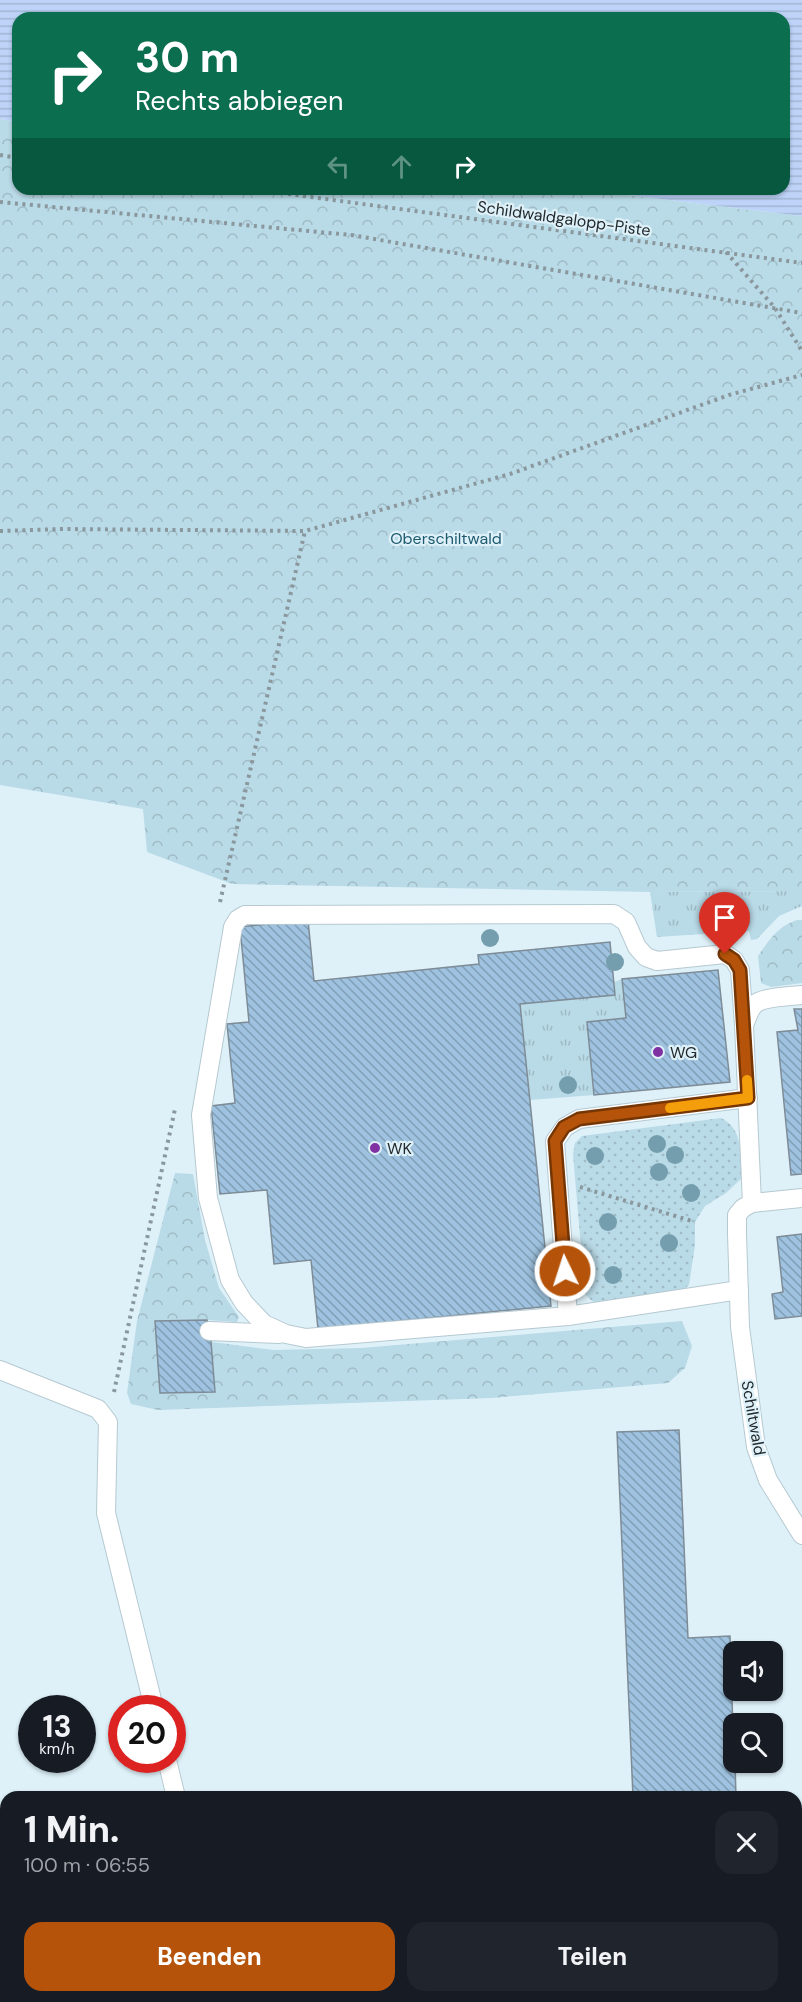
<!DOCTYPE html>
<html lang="de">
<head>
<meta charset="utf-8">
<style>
  :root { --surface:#171b24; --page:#20242c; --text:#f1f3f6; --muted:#9ea1a6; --accent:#b45309 }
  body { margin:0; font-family:"DM Sans",sans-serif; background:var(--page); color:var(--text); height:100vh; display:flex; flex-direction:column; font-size:22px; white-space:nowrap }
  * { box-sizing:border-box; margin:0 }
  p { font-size:20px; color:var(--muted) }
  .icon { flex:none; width:33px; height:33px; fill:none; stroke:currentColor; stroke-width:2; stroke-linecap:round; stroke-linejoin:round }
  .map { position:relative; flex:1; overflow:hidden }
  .panel { position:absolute; left:0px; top:1791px; width:802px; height:212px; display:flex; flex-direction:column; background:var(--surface); border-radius:18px 18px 0 0; box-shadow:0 2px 4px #0004 }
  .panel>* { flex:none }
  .hud { position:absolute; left:12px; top:12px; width:778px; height:183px; border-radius:18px; box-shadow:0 2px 4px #0004; background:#0b6e4f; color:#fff; overflow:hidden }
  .tools { position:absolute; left:723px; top:1641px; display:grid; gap:12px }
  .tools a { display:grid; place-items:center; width:60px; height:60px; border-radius:12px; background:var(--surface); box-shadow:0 2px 4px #0004; font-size:30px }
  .speed { position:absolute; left:18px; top:1695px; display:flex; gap:12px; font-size:30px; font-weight:700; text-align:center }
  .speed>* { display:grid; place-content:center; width:78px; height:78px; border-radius:50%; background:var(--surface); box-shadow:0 2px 4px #0004; line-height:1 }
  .speed small { font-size:15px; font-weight:400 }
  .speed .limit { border:9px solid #d22; background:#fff; color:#111 }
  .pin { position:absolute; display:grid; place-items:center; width:51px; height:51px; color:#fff; margin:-62px -26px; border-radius:50% 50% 50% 0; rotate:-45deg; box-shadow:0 0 6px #0007 }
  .pin .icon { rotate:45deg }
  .me { position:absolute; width:66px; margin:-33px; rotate:356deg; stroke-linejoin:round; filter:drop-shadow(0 0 4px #0008) }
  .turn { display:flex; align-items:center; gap:21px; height:126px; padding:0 24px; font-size:27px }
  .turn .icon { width:78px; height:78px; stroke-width:2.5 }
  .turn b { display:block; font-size:42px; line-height:51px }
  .lanes { display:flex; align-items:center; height:57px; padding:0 24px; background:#0003; justify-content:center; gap:30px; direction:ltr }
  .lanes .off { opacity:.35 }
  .round { display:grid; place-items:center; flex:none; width:63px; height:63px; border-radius:18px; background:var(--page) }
  .headline { display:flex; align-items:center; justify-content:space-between; height:102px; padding:0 24px }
  h1 { font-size:36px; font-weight:800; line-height:45px }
  .cta { display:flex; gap:12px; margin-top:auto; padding:12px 24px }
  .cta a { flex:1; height:69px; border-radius:18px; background:var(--accent); color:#fff; font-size:24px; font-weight:800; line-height:69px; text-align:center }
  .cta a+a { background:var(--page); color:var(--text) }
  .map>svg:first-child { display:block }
  .grass { fill:url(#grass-tufts) }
  .forest { fill:url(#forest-crowns) }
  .park { fill:url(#park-dots) }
  .water { fill:url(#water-rules) }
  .building { fill:url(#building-back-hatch); stroke:#7e8c97; stroke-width:1.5 }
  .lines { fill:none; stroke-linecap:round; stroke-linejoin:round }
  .service-casing { stroke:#b6c9d1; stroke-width:20 }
  .minor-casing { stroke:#b6c9d1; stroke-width:35 }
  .path { stroke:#8a989e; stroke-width:4; stroke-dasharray:3 4.5; stroke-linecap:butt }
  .service { stroke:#fff; stroke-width:18 }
  .minor { stroke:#fff; stroke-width:33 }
  .tree { fill:#749ead }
  .route-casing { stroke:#753606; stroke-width:15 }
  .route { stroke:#b45309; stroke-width:10 }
  .slow { stroke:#f59e0b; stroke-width:10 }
  .poi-dot { fill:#8031a2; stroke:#def1f9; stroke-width:2 }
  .labels { text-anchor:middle; stroke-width:4.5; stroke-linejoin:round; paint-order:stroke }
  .street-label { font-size:16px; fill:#22292c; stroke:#def1f9 }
  .park-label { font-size:16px; fill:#1d5a6e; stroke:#def1f9 }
  .poi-label { font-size:16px; fill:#22292c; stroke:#def1f9; text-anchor:start }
</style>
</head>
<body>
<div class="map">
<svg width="802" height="2002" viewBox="0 0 802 2002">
  <defs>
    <pattern id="grass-tufts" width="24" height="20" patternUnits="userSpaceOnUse" patternTransform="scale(1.5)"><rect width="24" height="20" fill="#b9dae7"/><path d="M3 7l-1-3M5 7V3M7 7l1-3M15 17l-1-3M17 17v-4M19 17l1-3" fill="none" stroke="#9fbbc6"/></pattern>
    <pattern id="forest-crowns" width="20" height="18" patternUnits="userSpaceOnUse" patternTransform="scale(1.5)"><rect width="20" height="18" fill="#b9dae7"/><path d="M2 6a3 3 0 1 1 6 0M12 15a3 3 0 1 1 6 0" fill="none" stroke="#9fbbc6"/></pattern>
    <pattern id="park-dots" width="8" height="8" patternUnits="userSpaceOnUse" patternTransform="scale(1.5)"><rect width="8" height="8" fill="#b9dae7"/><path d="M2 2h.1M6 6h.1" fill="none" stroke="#9fbbc6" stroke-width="1.8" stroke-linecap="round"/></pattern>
    <pattern id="water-rules" width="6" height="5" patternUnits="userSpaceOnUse" patternTransform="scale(1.5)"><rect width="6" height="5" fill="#bdd4f8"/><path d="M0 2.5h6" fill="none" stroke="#a2b6d5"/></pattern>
    <pattern id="building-back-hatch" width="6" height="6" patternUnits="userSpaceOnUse" patternTransform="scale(1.5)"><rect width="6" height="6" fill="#9ec2df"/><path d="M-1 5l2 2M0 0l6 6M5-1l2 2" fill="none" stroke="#809eb5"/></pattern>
  </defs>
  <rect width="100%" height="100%" fill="#def1f9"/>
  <g class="grass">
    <path d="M 802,891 L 802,906 L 779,916 L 757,939 L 751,940 L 749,931 L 657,937 L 650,892 Z"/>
    <path d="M 622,979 L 626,1018 L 587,1023 L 594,1095 L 530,1100 L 520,1004 L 615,995 L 614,982 Z"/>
  </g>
  <g class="forest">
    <path d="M 0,119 L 18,122 L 18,189 L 578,189 L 802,216 L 802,891 L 650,892 L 232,884 L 147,852 L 143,809 L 0,785 Z"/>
    <path d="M 797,920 L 802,920 L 802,983 L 771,987 L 761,983 L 758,956 C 769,940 778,926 797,920 Z"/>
    <path d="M 175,1173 L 193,1174 L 205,1240 L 219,1288 L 239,1317 L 237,1322 L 207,1320 L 212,1342 L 274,1350 L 361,1348 L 682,1321 L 692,1346 L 685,1368 L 668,1383 L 491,1398 L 158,1410 L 131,1404 L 127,1393 L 137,1321 Z"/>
  </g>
  <path class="park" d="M 721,1118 C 744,1129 740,1155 742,1178 L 726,1193 L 705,1206 L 695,1222 L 695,1245 L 689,1285 L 680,1293 L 604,1306 L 592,1301 L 585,1294 L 573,1154 L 575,1143 L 582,1136 Z"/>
  <path class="water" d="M 0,0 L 802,0 L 802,216 L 578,189 L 784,189 L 784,18 L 18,18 L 18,122 L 0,119 Z"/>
  <g class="building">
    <path d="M 308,920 L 314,981 L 479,964 L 478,955 L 610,942 L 615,995 L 520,1004 L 551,1306 L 318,1329 L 311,1260 L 274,1264 L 267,1190 L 220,1194 L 211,1106 L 235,1103 L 227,1024 L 249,1022 L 240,927 Z"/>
    <path d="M 718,970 L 730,1082 L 594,1095 L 587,1022 L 626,1018 L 622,979 Z"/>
    <path d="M 794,1009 L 802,1009 L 802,1174 L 791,1175 L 777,1032 L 798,1030 Z"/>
    <path d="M 802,1234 L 802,1316 L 775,1319 L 772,1294 L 783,1292 L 777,1237 Z"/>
    <path d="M 207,1320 L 211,1342 L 215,1392 L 160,1393 L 155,1321 Z"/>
    <path d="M 679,1430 L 688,1638 L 730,1636 L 734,1762 L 735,1762 L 736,1797 L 633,1797 L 617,1432 Z"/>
  </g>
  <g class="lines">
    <g class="service-casing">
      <g id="service">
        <path d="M 802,1198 L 752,1203 L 743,1208 L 737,1215 L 737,1234 L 740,1327 L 756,1447 L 768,1480 L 802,1535"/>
        <path d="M 752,1203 L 744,1025 C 747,1019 749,1009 755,1004 C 763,997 791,996 802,995"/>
        <path d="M 739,1290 L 568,1316 L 555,1141 L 565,1127 L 579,1119 L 748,1098"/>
        <path d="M 568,1316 L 306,1338 L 286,1334 L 264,1324 L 244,1303 L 230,1280 L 208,1198 L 201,1115 L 233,927 L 238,919 L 245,915 L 614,914 L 626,922 L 637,947 L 646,957 L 657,961 L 725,954 L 734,960 L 740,970 L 744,1025"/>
        <path d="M 209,1331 L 279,1334"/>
        <path d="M 0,1370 L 98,1409 L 108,1422 L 106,1513 L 154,1708"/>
        <path d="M 167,1760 L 176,1797"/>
        <path d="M 226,1996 L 227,2002"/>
      </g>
    </g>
    <g class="minor-casing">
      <g id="minor">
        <path d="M 796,1991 L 802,1990"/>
        <path d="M 699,2002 L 747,1996"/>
      </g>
    </g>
    <g class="path">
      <path d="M 0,155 L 18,158"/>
      <path d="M 251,189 L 802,263"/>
      <path d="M 0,202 L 351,235 L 802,313"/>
      <path d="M 726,252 L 775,308 L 802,351"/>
      <path d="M 0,531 L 61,529 L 305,531 L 510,474 L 729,395 L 802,375"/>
      <path d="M 220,902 L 305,531"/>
      <path d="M 580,1187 L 695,1222"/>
      <path d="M 114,1392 L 175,1109"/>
    </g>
    <use href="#service" class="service"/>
    <use href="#minor" class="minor"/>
  </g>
  <g class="tree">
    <circle cx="490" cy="938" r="9"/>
    <circle cx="615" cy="962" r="9"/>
    <circle cx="568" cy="1085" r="9"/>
    <circle cx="657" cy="1144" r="9"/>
    <circle cx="675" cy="1155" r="9"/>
    <circle cx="595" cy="1156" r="9"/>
    <circle cx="659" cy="1172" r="9"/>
    <circle cx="691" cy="1193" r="9"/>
    <circle cx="608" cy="1222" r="9"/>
    <circle cx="669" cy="1243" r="9"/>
    <circle cx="613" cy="1275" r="9"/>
  </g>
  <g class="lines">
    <g class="route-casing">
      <path id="route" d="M 565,1271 L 555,1141 L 564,1127 L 579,1119 L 748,1098 L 740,970 L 734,960 L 725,954"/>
    </g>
    <use href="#route" class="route"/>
    <path class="slow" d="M 670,1108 L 748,1098 L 747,1080"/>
  </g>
  <g class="poi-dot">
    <circle cx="658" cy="1052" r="6"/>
    <circle cx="375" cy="1148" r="6"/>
  </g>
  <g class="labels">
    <g class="street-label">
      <text transform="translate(564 218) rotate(8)" y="6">Schildwaldgalopp-Piste</text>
      <text transform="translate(754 1418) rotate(80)" y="6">Schiltwald</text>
    </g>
    <g class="park-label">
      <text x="446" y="544">Oberschiltwald</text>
    </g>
    <g class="poi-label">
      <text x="670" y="1058">WG</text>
      <text x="387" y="1154">WK</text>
    </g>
  </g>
</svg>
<div class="tools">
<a><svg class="icon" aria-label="sound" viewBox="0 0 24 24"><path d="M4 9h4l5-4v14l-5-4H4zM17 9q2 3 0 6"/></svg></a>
<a><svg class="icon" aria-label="search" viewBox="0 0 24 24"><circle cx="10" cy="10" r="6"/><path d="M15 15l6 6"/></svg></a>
</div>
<div class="speed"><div>13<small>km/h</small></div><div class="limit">20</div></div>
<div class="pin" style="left:725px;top:954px;background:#d93025"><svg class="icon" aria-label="arrive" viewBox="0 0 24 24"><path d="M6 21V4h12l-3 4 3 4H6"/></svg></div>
<svg class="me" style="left:565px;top:1271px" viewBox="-20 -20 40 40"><circle r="17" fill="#b45309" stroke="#fff" stroke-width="3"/><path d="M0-11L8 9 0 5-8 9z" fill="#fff"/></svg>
<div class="hud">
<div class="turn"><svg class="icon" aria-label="right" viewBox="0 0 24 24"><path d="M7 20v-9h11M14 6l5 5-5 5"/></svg><div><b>30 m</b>Rechts abbiegen</div></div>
<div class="lanes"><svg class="icon off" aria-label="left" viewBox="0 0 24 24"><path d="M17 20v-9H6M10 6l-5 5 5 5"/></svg><svg class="icon off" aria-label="ahead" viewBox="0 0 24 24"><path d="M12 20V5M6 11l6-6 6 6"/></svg><svg class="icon" aria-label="right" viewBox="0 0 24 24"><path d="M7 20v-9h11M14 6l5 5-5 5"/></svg></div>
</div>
<section class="panel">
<div class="headline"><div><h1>1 Min.</h1><p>100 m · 06:55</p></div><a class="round"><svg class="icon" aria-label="close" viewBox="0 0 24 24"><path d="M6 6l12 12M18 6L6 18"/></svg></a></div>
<div class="cta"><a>Beenden</a><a>Teilen</a></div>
</section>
</div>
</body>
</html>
